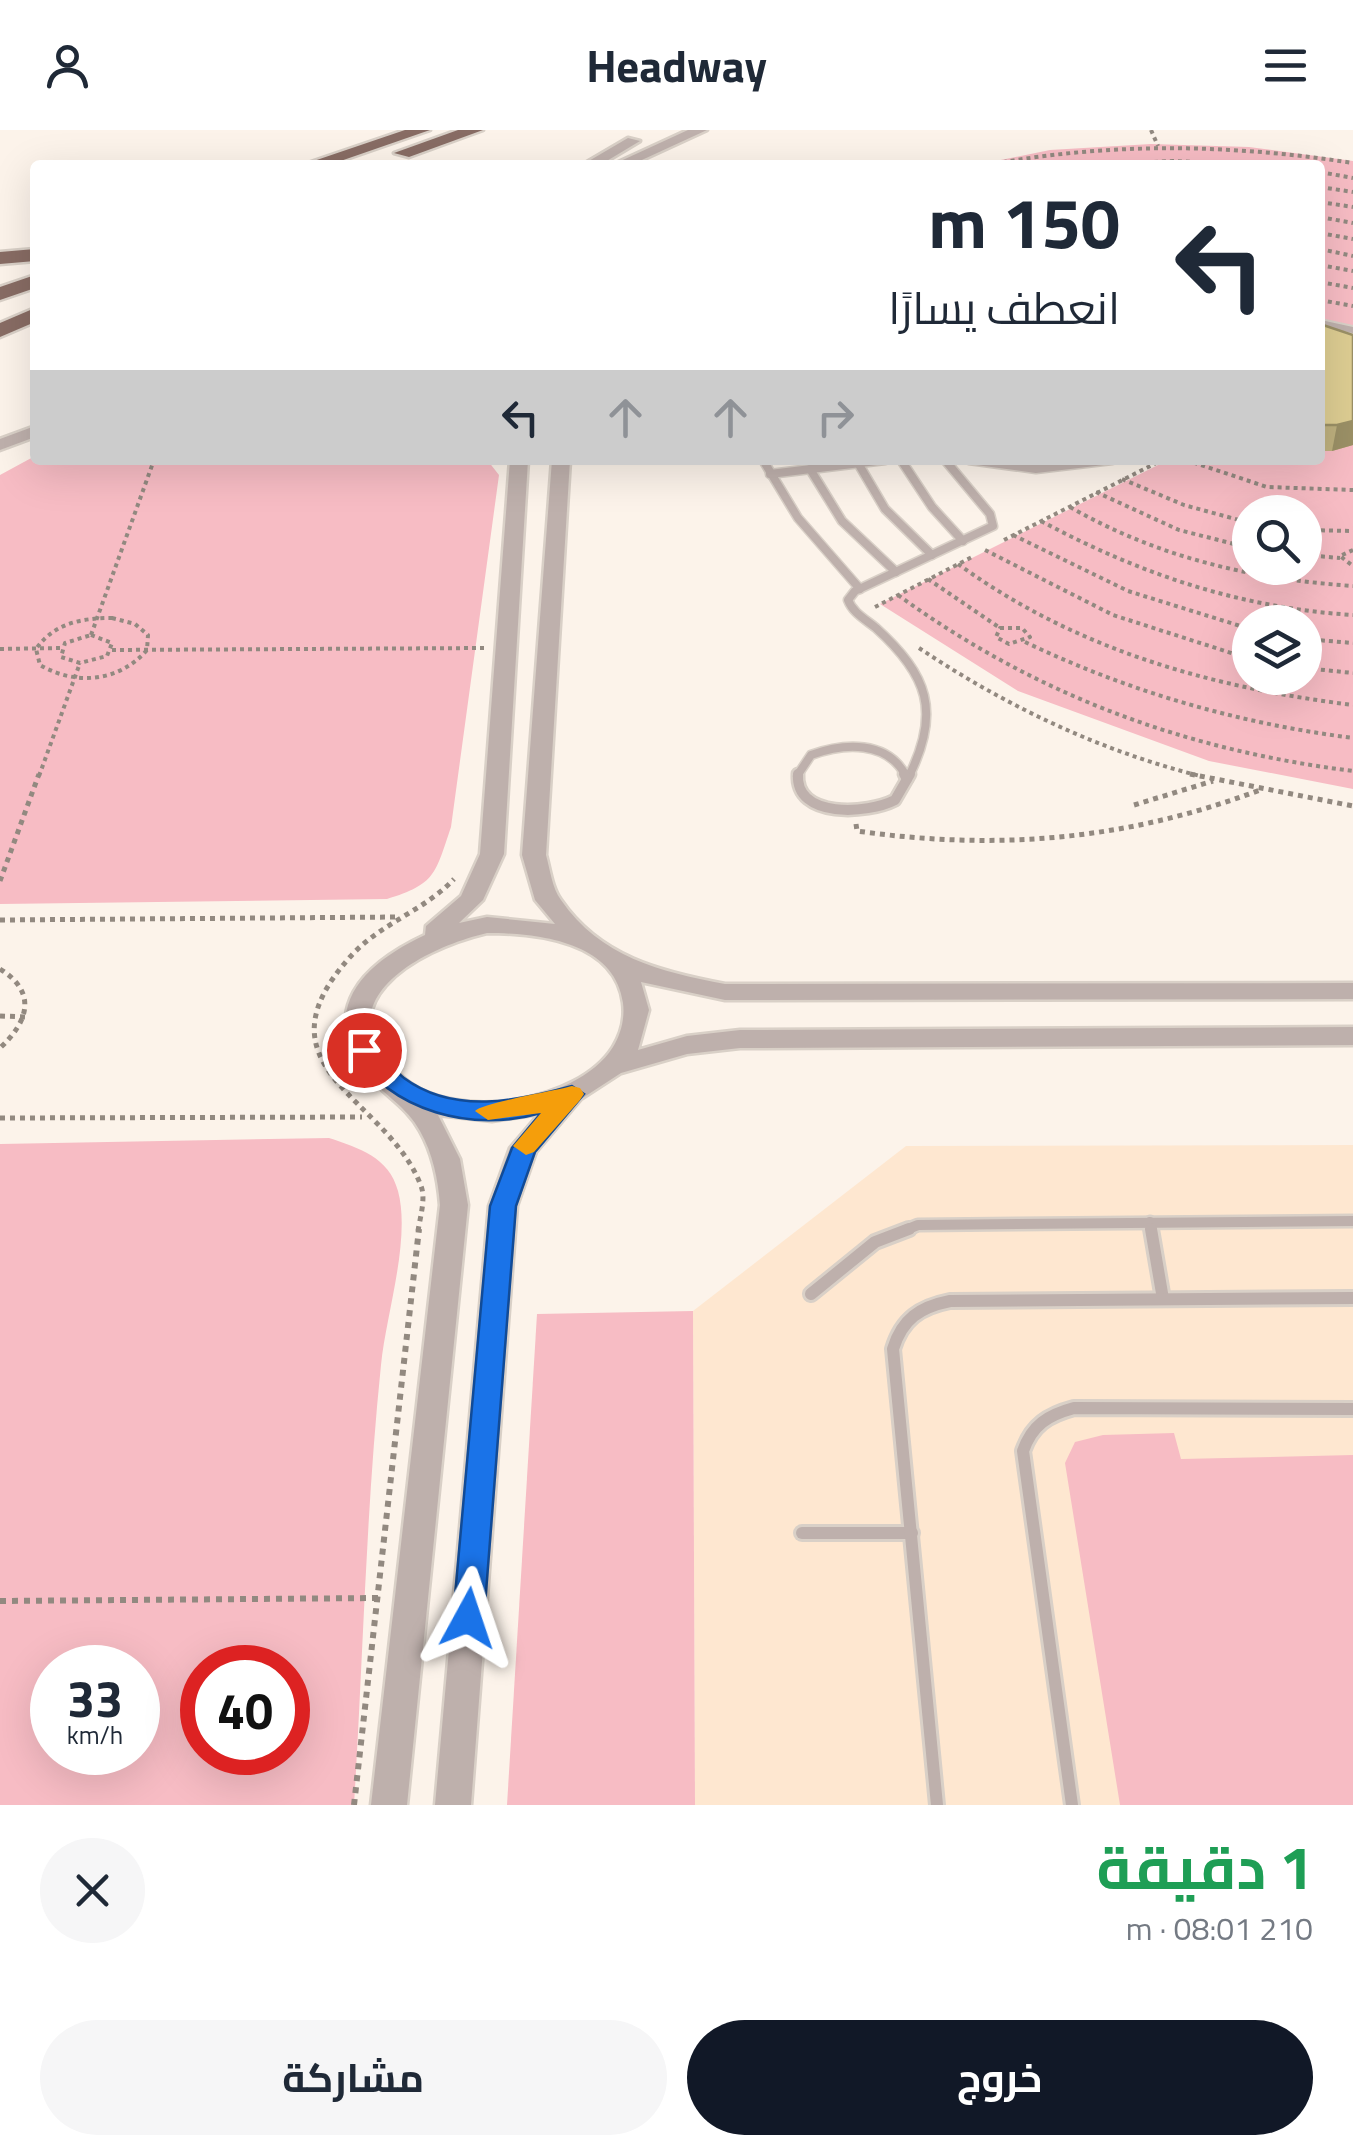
<!DOCTYPE html>
<html lang="ar">
<head>
<meta charset="utf-8">
<style>
  :root { --surface:#fff; --page:#f6f6f7; --text:#1f2937; --muted:#747a83; --accent:#111827 }
  body { margin:0; font-family:"Titillium Web",Cairo,sans-serif; background:var(--page); color:var(--text); direction:rtl; height:100vh; display:flex; flex-direction:column; font-size:38px; white-space:nowrap }
  * { box-sizing:border-box; margin:0 }
  p { font-size:32px; color:var(--muted) }
  .icon { flex:none; width:55px; height:55px; fill:none; stroke:currentColor; stroke-width:2; stroke-linecap:round; stroke-linejoin:round }
  .map { position:relative; height:1675px; overflow:hidden; direction:ltr }
  .panel { display:flex; flex-direction:column; background:var(--surface); flex:1 }
  .panel>* { flex:none }
  .banner { position:absolute; left:30px; top:30px; width:1295px; height:305px; border-radius:10px; box-shadow:0 10px 40px #0002; direction:rtl; background:#fff; color:var(--text); overflow:hidden }
  .fabs { position:absolute; left:1232px; top:365px; display:grid; gap:20px }
  .fabs a { display:grid; place-items:center; width:90px; height:90px; border-radius:50%; background:var(--surface); box-shadow:0 10px 40px #0002; font-size:50px }
  .speed { position:absolute; left:30px; top:1515px; display:flex; gap:20px; font-size:50px; font-weight:700; text-align:center }
  .speed>* { display:grid; place-content:center; width:130px; height:130px; border-radius:50%; background:var(--surface); box-shadow:0 10px 40px #0002; line-height:1 }
  .speed small { font-size:25px; font-weight:400 }
  .speed .limit { border:15px solid #d22; background:#fff; color:#111 }
  .pin { position:absolute; display:grid; place-items:center; width:85px; height:85px; color:#fff; margin:-42px; border:5px solid #fff; border-radius:50%; box-shadow:0 2px 10px #0007 }
  .me { position:absolute; width:110px; margin:-55px; rotate:5deg; stroke-linejoin:round; filter:drop-shadow(0 0 8px #0008) }
  .turn { display:flex; align-items:center; gap:35px; height:210px; padding:0 40px; font-size:45px }
  .turn .icon { width:130px; height:130px; stroke-width:2.5 }
  .turn b { display:block; font-size:70px; line-height:85px }
  .lanes { display:flex; align-items:center; height:95px; padding:0 40px; background:#0003; justify-content:center; gap:50px; direction:ltr }
  .lanes .off { opacity:.35 }
  .round { display:grid; place-items:center; flex:none; width:105px; height:105px; border-radius:52px; background:var(--page) }
  .overview { display:flex; align-items:center; justify-content:space-between; height:170px; padding:0 40px }
  h1 { font-size:60px; font-weight:700; line-height:75px; color:#1e9e55 }
  .cta { display:flex; gap:20px; margin-top:auto; padding:20px 40px }
  .cta a { flex:1; height:115px; border-radius:60px; background:var(--accent); color:#fff; font-size:40px; font-weight:700; line-height:115px; text-align:center }
  .cta a+a { background:var(--page); color:var(--text) }
  header { display:flex; justify-content:space-between; align-items:center; height:130px; padding:0 40px; background:var(--surface); font-size:45px; font-weight:700 }
  .map>svg:first-child { display:block }
  .built { fill:#fee7d0 }
  .green { fill:#f7bcc4; fill-rule:evenodd }
  .lines { fill:none; stroke-linecap:round; stroke-linejoin:round }
  .service-far3-casing { stroke:#d9d0c7; stroke-width:10 }
  .service-far2-casing { stroke:#d9d0c7; stroke-width:11 }
  .service-far1-casing { stroke:#d9d0c7; stroke-width:15 }
  .service-casing { stroke:#d9d0c7; stroke-width:18 }
  .tertiary-casing { stroke:#d9d0c7; stroke-width:5 }
  .trunk-casing { stroke:#d9d0c7; stroke-width:5 }
  .path-far2 { stroke:#928980; stroke-width:4; stroke-dasharray:4 4; stroke-linecap:butt }
  .path-far1 { stroke:#928980; stroke-width:5; stroke-dasharray:5 5; stroke-linecap:butt }
  .path { stroke:#928980; stroke-width:6; stroke-dasharray:6 6; stroke-linecap:butt }
  .service-far3 { stroke:#beb0ac; stroke-width:6 }
  .service-far2 { stroke:#beb0ac; stroke-width:8 }
  .service-far1 { stroke:#beb0ac; stroke-width:10 }
  .service { stroke:#beb0ac; stroke-width:12 }
  .tertiary { fill:#beb0ac; fill-rule:evenodd }
  .trunk { fill:#886c64; fill-rule:evenodd }
  .wall { fill:#beb07e }
  .shaded-wall { fill:#9b9066 }
  .building { fill:#ddcd92; stroke:#9b9066; stroke-width:2.5 }
  .route { fill:#1a73e8; stroke:#114b97; stroke-width:2.5 }
  .slow { fill:#f59e0b }
</style>
</head>
<body>
<header><svg class="icon" aria-label="menu" viewBox="0 0 24 24"><path d="M4 6h16M4 12h16M4 18h16"/></svg>Headway<svg class="icon" aria-label="person" viewBox="0 0 24 24"><circle cx="12" cy="8" r="4"/><path d="M4 21q1-7 8-7t8 7"/></svg></header>
<div class="map">
<svg width="1353" height="1675" viewBox="0 0 1353 1675">
  <rect width="100%" height="100%" fill="#fcf3ea"/>
  <path class="built" d="M 1353,1015 L 1353,1675 L 695,1675 L 693,1181 L 906,1016 Z"/>
  <g class="green">
    <path d="M 1151,14 L 1249,17 L 1353,31 L 1353,659 L 1209,631 L 1018,561 L 880,474 L 1168,330 L 1320,330 L 1320,35 L 976,35 L 1050,20 ZM 1250,382 L 1305,382 L 1305,438 L 1250,438 ZM 1250,492 L 1305,492 L 1305,548 L 1250,548 Z"/>
    <path d="M 35,326 L 35,330 L 488,331 L 499,345 L 451,697 C 435,744 436,754 387,769 L 0,774 L 0,345 Z"/>
    <path d="M 329,1008 C 359,1018 389,1027 398,1061 C 411,1110 386,1184 381,1235 C 366,1380 363,1529 354,1675 L 0,1675 L 0,1014 ZM 52,1538 L 138,1538 L 138,1622 L 52,1622 ZM 202,1538 L 288,1538 L 288,1622 L 202,1622 Z"/>
    <path d="M 693,1181 L 695,1675 L 507,1675 L 537,1184 Z"/>
    <path d="M 1174,1303 L 1181,1329 L 1353,1325 L 1353,1675 L 1120,1675 L 1065,1333 L 1075,1312 L 1103,1305 Z"/>
  </g>
  <g class="lines">
    <g class="service-far3-casing">
      <path id="service-far3" d="M 1320,193 L 1353,200"/>
    </g>
    <g class="service-far2-casing">
      <g id="service-far2">
        <path d="M 763,330 L 798,388 L 860,459"/>
        <path d="M 901,330 L 932,377 L 963,411"/>
        <path d="M 969,330 L 1036,339 L 1112,330"/>
        <path d="M 858,333 L 885,379 L 932,425"/>
        <path d="M 810,339 L 842,391 L 896,442"/>
        <path d="M 770,344 L 885,330"/>
        <path d="M 797,646 L 811,625 C 844,613 887,610 906,646"/>
        <path d="M 909,646 C 941,582 928,545 876,498 C 865,489 853,483 848,470 L 855,461 L 993,396 L 990,384 L 945,330"/>
      </g>
    </g>
    <g class="service-far1-casing">
      <g id="service-far1">
        <path d="M 798,644 C 795,689 868,684 895,670 L 910,644"/>
        <path d="M 904,644 L 907,649"/>
        <path d="M 1150,1092 L 1152,1101"/>
        <path d="M 903,1101 L 918,1095 L 1353,1091"/>
      </g>
    </g>
    <g class="service-casing">
      <g id="service">
        <path d="M 1151,1099 L 1163,1169"/>
        <path d="M 811,1164 L 875,1112 L 909,1099"/>
        <path d="M 802,1403 L 912,1403"/>
        <path d="M 937,1675 L 893,1219 C 902,1189 920,1177 950,1171 L 1353,1168"/>
        <path d="M 1072,1675 L 1023,1321 C 1032,1295 1048,1285 1074,1278 L 1353,1279"/>
      </g>
    </g>
    <g class="tertiary-casing">
      <g id="tertiary">
        <path d="M 688,0 L 707,0 L 631,35 L 612,35 Z"/>
        <path d="M 628,8 L 640,11 L 600,35 L 582,35 Z"/>
        <path d="M 35,296 L 35,307 L 0,320 L 0,309 Z"/>
        <path d="M 510,330 L 528,330 L 504,724 L 483,770 L 459,793 L 487,787 L 555,794 L 535,770 L 522,725 L 552,330 L 570,330 L 546,725 C 550,739 552,758 561,770 C 600,827 661,842 725,854 L 1353,853 L 1353,869 L 725,870 L 641,852 L 649,880 L 638,920 L 687,906 L 740,900 L 1353,897 L 1353,915 L 740,918 L 687,924 L 621,943 L 581,969 L 536,1022 L 517,1076 L 471,1675 L 435,1675 L 489,1076 L 510,1018 L 539,984 L 492,991 L 438,985 L 460,1029 L 468,1075 L 407,1675 L 371,1675 L 440,1075 C 438,1049 433,1024 420,1001 C 407,977 385,966 368,946 C 316,880 363,834 425,805 L 426,796 L 461,766 L 480,724 ZM 487,803 C 536,803 615,811 623,873 C 625,888 621,904 613,917 C 578,973 457,991 406,950 C 316,877 415,820 487,803 Z"/>
      </g>
    </g>
    <g class="trunk-casing">
      <g id="trunk">
        <path d="M 405,0 L 430,0 L 329,35 L 302,35 Z"/>
        <path d="M 458,0 L 483,0 L 409,27 L 394,23 Z"/>
        <path d="M 35,119 L 35,131 L 0,134 L 0,122 Z"/>
        <path d="M 35,145 L 35,158 L 0,170 L 0,157 Z"/>
        <path d="M 35,178 L 35,192 L 0,207 L 0,193 Z"/>
      </g>
    </g>
    <g class="path-far2">
      <path d="M 1151,0 L 1158,16"/>
      <path d="M 987,35 C 1110,12 1230,14 1353,33"/>
      <path d="M 1090,35 L 1173,31 L 1257,35"/>
      <path d="M 1320,42 L 1353,48"/>
      <path d="M 1320,57 L 1353,62"/>
      <path d="M 1320,72 L 1353,77"/>
      <path d="M 1320,87 L 1353,93"/>
      <path d="M 1320,103 L 1353,109"/>
      <path d="M 1320,119 L 1353,126"/>
      <path d="M 1320,135 L 1353,141"/>
      <path d="M 1320,152 L 1353,158"/>
      <path d="M 1320,170 L 1353,176"/>
      <path d="M 1186,330 L 1267,357 L 1353,360"/>
      <path d="M 1122,349 L 1184,375 L 1250,393"/>
      <path d="M 1096,362 L 1179,400 L 1250,418"/>
      <path d="M 1070,377 C 1159,428 1252,449 1353,456"/>
      <path d="M 1041,391 C 1140,444 1240,478 1353,485"/>
      <path d="M 1305,400 L 1353,401"/>
      <path d="M 1013,405 L 1128,461 L 1250,499"/>
      <path d="M 1004,410 L 1162,330"/>
      <path d="M 985,420 L 1113,485 L 1250,529"/>
      <path d="M 1353,420 L 1340,426 L 1353,436"/>
      <path d="M 1305,425 L 1340,428"/>
      <path d="M 958,434 C 1077,520 1209,557 1353,575"/>
      <path d="M 928,449 L 1000,498"/>
      <path d="M 898,465 C 1036,565 1184,620 1353,641"/>
      <path d="M 875,477 L 972,427"/>
      <path d="M 112,488 L 135,494 L 148,505 L 147,520 C 119,552 76,556 40,535 L 36,519 C 54,493 82,488 112,488 Z"/>
      <path d="M 1000,498 L 1022,498 L 1030,507 L 1009,514 L 996,507 Z"/>
      <path d="M 91,505 L 154,330"/>
      <path d="M 91,505 L 112,513 L 107,526 L 80,533 L 61,527 L 65,513 Z"/>
      <path d="M 1305,509 L 1353,513"/>
      <path d="M 1025,512 C 1130,562 1237,593 1353,608"/>
      <path d="M 919,518 C 1006,576 1098,620 1200,646"/>
      <path d="M 0,519 L 60,518"/>
      <path d="M 112,520 L 487,518"/>
      <path d="M 1305,538 L 1353,543"/>
      <path d="M 39,646 L 80,533"/>
    </g>
    <g class="path-far1">
      <path d="M 1190,644 L 1353,676"/>
      <path d="M 1134,675 L 1213,651"/>
      <path d="M 856,694 L 857,701 C 998,721 1127,710 1260,660"/>
      <path d="M 0,751 L 39,644"/>
      <path d="M 0,790 L 397,787"/>
      <path d="M 0,839 C 37,862 29,891 0,918"/>
      <path d="M 0,886 L 27,887"/>
      <path d="M 0,988 L 362,987"/>
      <path d="M 418,1101 C 420,1088 426,1068 421,1056 C 388,967 250,939 350,827 C 379,794 424,781 454,749"/>
    </g>
    <g class="path">
      <path d="M 0,1471 L 378,1468"/>
      <path d="M 354,1675 L 419,1099"/>
    </g>
    <use href="#service-far3" class="service-far3"/>
    <use href="#service-far2" class="service-far2"/>
    <use href="#service-far1" class="service-far1"/>
    <use href="#service" class="service"/>
    <use href="#tertiary" class="tertiary"/>
    <use href="#trunk" class="trunk"/>
  </g>
  <path class="wall" d="M 1320,194 L 1353,205 L 1353,315 L 1332,321 L 1320,321 Z"/>
  <path class="shaded-wall" d="M 1353,291 L 1353,315 L 1332,321 L 1337,295 Z"/>
  <path class="building" d="M 1320,194 L 1353,205 L 1353,291 L 1337,295 L 1320,295 Z"/>
  <path class="route" d="M 364,912 C 380,916 391,938 404,948 C 454,985 518,971 572,956 L 584,964 L 535,1022 L 516,1076 L 484,1488 L 479,1497 L 468,1501 L 458,1497 L 453,1488 L 490,1076 L 512,1018 L 541,983 C 473,1003 391,982 353,920 Z"/>
  <path class="slow" d="M 572,956 L 580,958 L 584,964 L 580,970 L 534,1022 L 526,1025 L 513,1016 L 541,983 L 488,990 L 475,981 C 482,973 554,961 572,956 Z"/>
</svg>
<div class="fabs">
<a><svg class="icon" aria-label="search" viewBox="0 0 24 24"><circle cx="10" cy="10" r="6"/><path d="M15 15l6 6"/></svg></a>
<a><svg class="icon" aria-label="layers" viewBox="0 0 24 24"><path d="M12 4l9 5-9 5-9-5zM3 14l9 5 9-5"/></svg></a>
</div>
<div class="speed"><div>33<small>km/h</small></div><div class="limit">40</div></div>
<div class="pin" style="left:364px;top:920px;background:#d93025"><svg class="icon" aria-label="arrive" viewBox="0 0 24 24"><path d="M6 21V4h12l-3 4 3 4H6"/></svg></div>
<svg class="me" style="left:468px;top:1488px" viewBox="-20 -20 40 40"><path d="M0-17L14 15 0 8-14 15z" fill="#1a73e8" stroke="#fff" stroke-width="4"/></svg>
<div class="banner">
<div class="turn"><svg class="icon" aria-label="left" viewBox="0 0 24 24"><path d="M17 20v-9H6M10 6l-5 5 5 5"/></svg><div><b>150 m</b>انعطف يسارًا</div></div>
<div class="lanes"><svg class="icon" aria-label="left" viewBox="0 0 24 24"><path d="M17 20v-9H6M10 6l-5 5 5 5"/></svg><svg class="icon off" aria-label="ahead" viewBox="0 0 24 24"><path d="M12 20V5M6 11l6-6 6 6"/></svg><svg class="icon off" aria-label="ahead" viewBox="0 0 24 24"><path d="M12 20V5M6 11l6-6 6 6"/></svg><svg class="icon off" aria-label="right" viewBox="0 0 24 24"><path d="M7 20v-9h11M14 6l5 5-5 5"/></svg></div>
</div>
</div>
<section class="panel">
<div class="overview"><div><h1>1 دقيقة</h1><p>210 m · 08:01</p></div><a class="round"><svg class="icon" aria-label="close" viewBox="0 0 24 24"><path d="M6 6l12 12M18 6L6 18"/></svg></a></div>
<div class="cta"><a>خروج</a><a>مشاركة</a></div>
</section>
</body>
</html>
